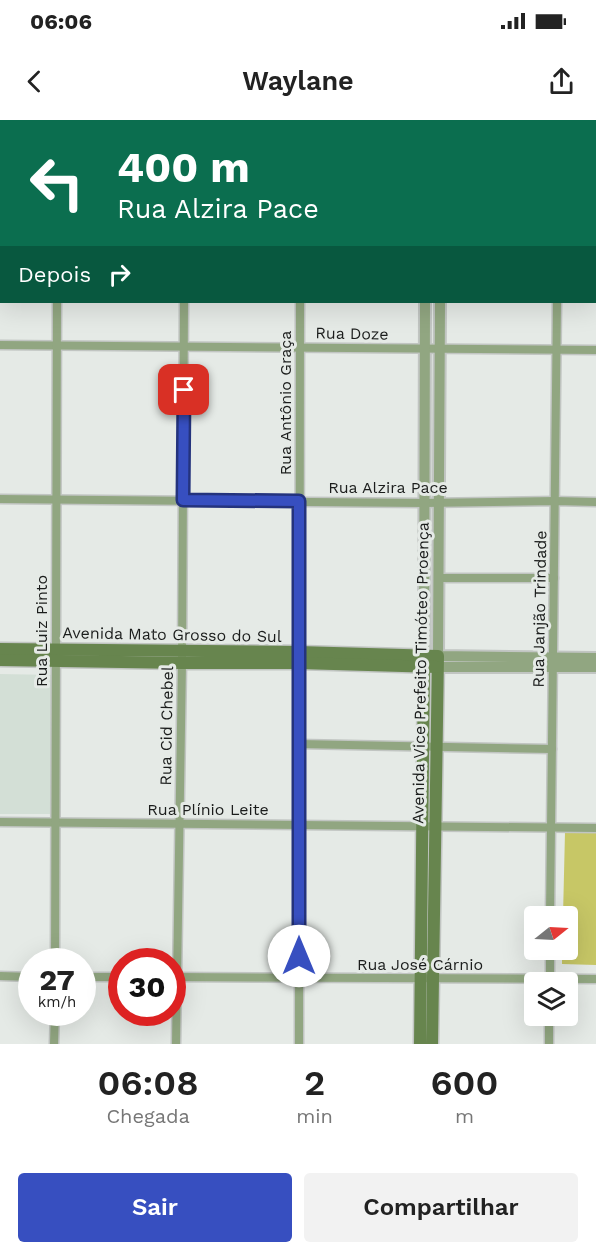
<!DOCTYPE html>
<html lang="pt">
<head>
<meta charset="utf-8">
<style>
  :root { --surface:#fff; --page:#f2f2f2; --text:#222; --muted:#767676; --accent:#374fc0 }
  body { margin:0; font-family:"Work Sans",sans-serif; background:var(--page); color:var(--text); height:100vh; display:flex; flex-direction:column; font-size:22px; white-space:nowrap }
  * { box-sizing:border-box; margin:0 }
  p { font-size:20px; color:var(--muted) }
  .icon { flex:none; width:33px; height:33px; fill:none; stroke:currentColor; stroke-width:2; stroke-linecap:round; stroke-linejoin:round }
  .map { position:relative; height:924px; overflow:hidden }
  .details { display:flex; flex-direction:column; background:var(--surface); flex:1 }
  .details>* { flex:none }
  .guide { position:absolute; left:0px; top:0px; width:597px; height:183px; box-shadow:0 6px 24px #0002; background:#0b6e4f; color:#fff; overflow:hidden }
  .needle { width:39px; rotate:72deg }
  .controls { position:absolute; left:524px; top:786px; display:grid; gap:12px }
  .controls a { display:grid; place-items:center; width:54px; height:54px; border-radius:6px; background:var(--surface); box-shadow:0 6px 24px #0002; font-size:30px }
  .speed { position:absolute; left:18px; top:828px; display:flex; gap:12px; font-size:30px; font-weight:700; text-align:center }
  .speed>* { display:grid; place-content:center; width:78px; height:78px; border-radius:50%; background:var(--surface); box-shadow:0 6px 24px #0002; line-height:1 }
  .speed small { font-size:15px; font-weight:400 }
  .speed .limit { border:9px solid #d22; background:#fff; color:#111 }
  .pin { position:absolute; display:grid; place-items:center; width:51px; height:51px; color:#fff; margin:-26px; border-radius:12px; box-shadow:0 3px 9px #0006 }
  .me { position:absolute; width:66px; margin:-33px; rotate:0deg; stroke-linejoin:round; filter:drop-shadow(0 0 4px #0008) }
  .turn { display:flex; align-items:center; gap:21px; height:126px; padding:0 18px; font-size:27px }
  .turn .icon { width:78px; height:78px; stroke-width:2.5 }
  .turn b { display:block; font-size:42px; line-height:51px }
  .then { display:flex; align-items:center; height:57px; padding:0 18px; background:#0003; gap:12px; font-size:22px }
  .eta { display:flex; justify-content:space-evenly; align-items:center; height:102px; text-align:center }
  .eta b { font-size:36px; font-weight:600; line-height:42px }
  .cta { display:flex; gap:12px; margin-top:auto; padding:12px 18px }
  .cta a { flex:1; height:69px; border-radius:6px; background:var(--accent); color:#fff; font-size:24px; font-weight:600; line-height:69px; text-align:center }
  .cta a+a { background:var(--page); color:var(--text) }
  .status { display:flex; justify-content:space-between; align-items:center; height:42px; padding:0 30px; background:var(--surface); direction:ltr }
  .status svg { height:16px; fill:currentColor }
  header { display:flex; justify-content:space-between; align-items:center; height:78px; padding:0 18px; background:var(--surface); font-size:27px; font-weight:600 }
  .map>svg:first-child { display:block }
  .built { fill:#d3dfd6 }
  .green { fill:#c7c766 }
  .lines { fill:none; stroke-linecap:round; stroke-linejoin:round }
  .minor-casing { stroke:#c1c5c2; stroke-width:11 }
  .tertiary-casing { stroke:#c1c5c2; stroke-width:14 }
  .secondary-casing { stroke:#c1c5c2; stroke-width:15 }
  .minor { stroke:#91a681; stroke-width:8 }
  .tertiary { stroke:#91a681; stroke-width:10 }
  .secondary { stroke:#67854e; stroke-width:12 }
  .route-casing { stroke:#24337d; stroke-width:15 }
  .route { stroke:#374fc0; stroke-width:10 }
  .labels { text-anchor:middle; stroke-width:6; stroke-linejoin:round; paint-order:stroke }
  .street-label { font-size:16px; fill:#1b1d1c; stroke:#e5eae6 }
</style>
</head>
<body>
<div class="status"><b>06:06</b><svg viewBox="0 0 49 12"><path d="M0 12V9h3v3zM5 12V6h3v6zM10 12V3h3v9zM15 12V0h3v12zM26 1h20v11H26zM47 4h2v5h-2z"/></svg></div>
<header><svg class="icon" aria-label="back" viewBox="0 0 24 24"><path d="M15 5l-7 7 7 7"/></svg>Waylane<svg class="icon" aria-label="share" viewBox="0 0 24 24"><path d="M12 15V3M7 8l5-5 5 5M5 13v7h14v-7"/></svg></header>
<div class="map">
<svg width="596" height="924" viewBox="0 0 596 924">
  <rect width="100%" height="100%" fill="#e5eae6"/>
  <path class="built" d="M 0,554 L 53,555 L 52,694 L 0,694 Z"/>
  <path class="green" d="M 565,712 L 596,713 L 596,845 L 562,844 L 562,830 L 567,830 L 567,796 L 563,796 Z"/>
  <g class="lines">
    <g class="minor-casing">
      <g id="minor">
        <path d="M 57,2 L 57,0"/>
        <path d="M 185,2 L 185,0"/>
        <path d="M 300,2 L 300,0"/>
        <path d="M 559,2 L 559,0"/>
        <path d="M 0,68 L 2,68"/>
        <path d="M 0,225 L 596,230"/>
        <path d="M 0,379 L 424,383 L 555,381 L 596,382"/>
        <path d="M 438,458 L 554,458"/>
        <path d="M 299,624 L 552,629"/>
        <path d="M 0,702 L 596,708"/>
        <path d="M 550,796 L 557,182"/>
        <path d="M 55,842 L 57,182"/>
        <path d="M 0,856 L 32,857"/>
        <path d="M 82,857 L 122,857"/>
        <path d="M 172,857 L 596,859"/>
        <path d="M 550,862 L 550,830"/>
        <path d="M 54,924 L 55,892"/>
        <path d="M 176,924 L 182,543 L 184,182"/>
        <path d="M 299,924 L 300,182"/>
        <path d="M 549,924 L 549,896"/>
      </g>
    </g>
    <g class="tertiary-casing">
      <g id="tertiary">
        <path d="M 425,2 L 425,0"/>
        <path d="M 441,2 L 441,0"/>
        <path d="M 440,182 L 438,536 L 596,538"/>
        <path d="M 424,536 L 425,182"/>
        <path d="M 437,547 L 596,547"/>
      </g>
    </g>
    <g class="secondary-casing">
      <g id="secondary">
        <path d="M 0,529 L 299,532 L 438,536 L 432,924"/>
        <path d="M 0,540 L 182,543 L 299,543 L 437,547"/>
        <path d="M 420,924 L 424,540"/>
      </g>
    </g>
    <use href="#minor" class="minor"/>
    <use href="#tertiary" class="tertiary"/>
    <use href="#secondary" class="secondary"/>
  </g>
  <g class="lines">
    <g class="route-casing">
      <path id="route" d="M 184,270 L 183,380 L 299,381 L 299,836"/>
    </g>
    <use href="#route" class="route"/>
  </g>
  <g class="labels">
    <g class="street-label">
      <text transform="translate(352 213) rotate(1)" y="6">Rua Doze</text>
      <text transform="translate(285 283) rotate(-90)" y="6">Rua Antônio Graça</text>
      <text x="388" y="373">Rua Alzira Pace</text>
      <text transform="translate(539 489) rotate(-89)" y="6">Rua Janjão Trindade</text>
      <text transform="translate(41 511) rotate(-90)" y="6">Rua Luiz Pinto</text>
      <text transform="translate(172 514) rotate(1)" y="6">Avenida Mato Grosso do Sul</text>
      <text transform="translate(420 553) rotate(-89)" y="6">Avenida Vice Prefeito Timóteo Proença</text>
      <text transform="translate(166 606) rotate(-89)" y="6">Rua Cid Chebel</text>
      <text x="208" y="695">Rua Plínio Leite</text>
      <text x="420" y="850">Rua José Cárnio</text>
    </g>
  </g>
</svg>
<div class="controls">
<a><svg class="needle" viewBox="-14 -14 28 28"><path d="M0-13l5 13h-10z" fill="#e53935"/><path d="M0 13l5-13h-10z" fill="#767676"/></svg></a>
<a><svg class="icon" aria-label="layers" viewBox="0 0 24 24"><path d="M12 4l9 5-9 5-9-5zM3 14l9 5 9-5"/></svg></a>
</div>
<div class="speed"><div>27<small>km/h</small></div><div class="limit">30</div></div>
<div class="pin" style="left:184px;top:270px;background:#d93025"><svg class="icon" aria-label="arrive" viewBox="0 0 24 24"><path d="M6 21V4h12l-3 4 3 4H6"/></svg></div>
<svg class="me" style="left:299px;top:836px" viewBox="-20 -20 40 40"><circle r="19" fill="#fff"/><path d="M0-13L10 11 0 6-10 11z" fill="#374fc0"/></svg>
<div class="guide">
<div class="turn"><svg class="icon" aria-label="left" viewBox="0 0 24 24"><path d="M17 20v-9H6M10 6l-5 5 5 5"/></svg><div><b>400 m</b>Rua Alzira Pace</div></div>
<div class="then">Depois<svg class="icon" aria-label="right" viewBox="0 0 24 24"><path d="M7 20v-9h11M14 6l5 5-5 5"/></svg></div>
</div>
</div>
<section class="details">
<div class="eta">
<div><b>06:08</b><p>Chegada</p></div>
<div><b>2</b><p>min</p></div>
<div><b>600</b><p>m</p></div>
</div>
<div class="cta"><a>Sair</a><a>Compartilhar</a></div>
</section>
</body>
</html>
